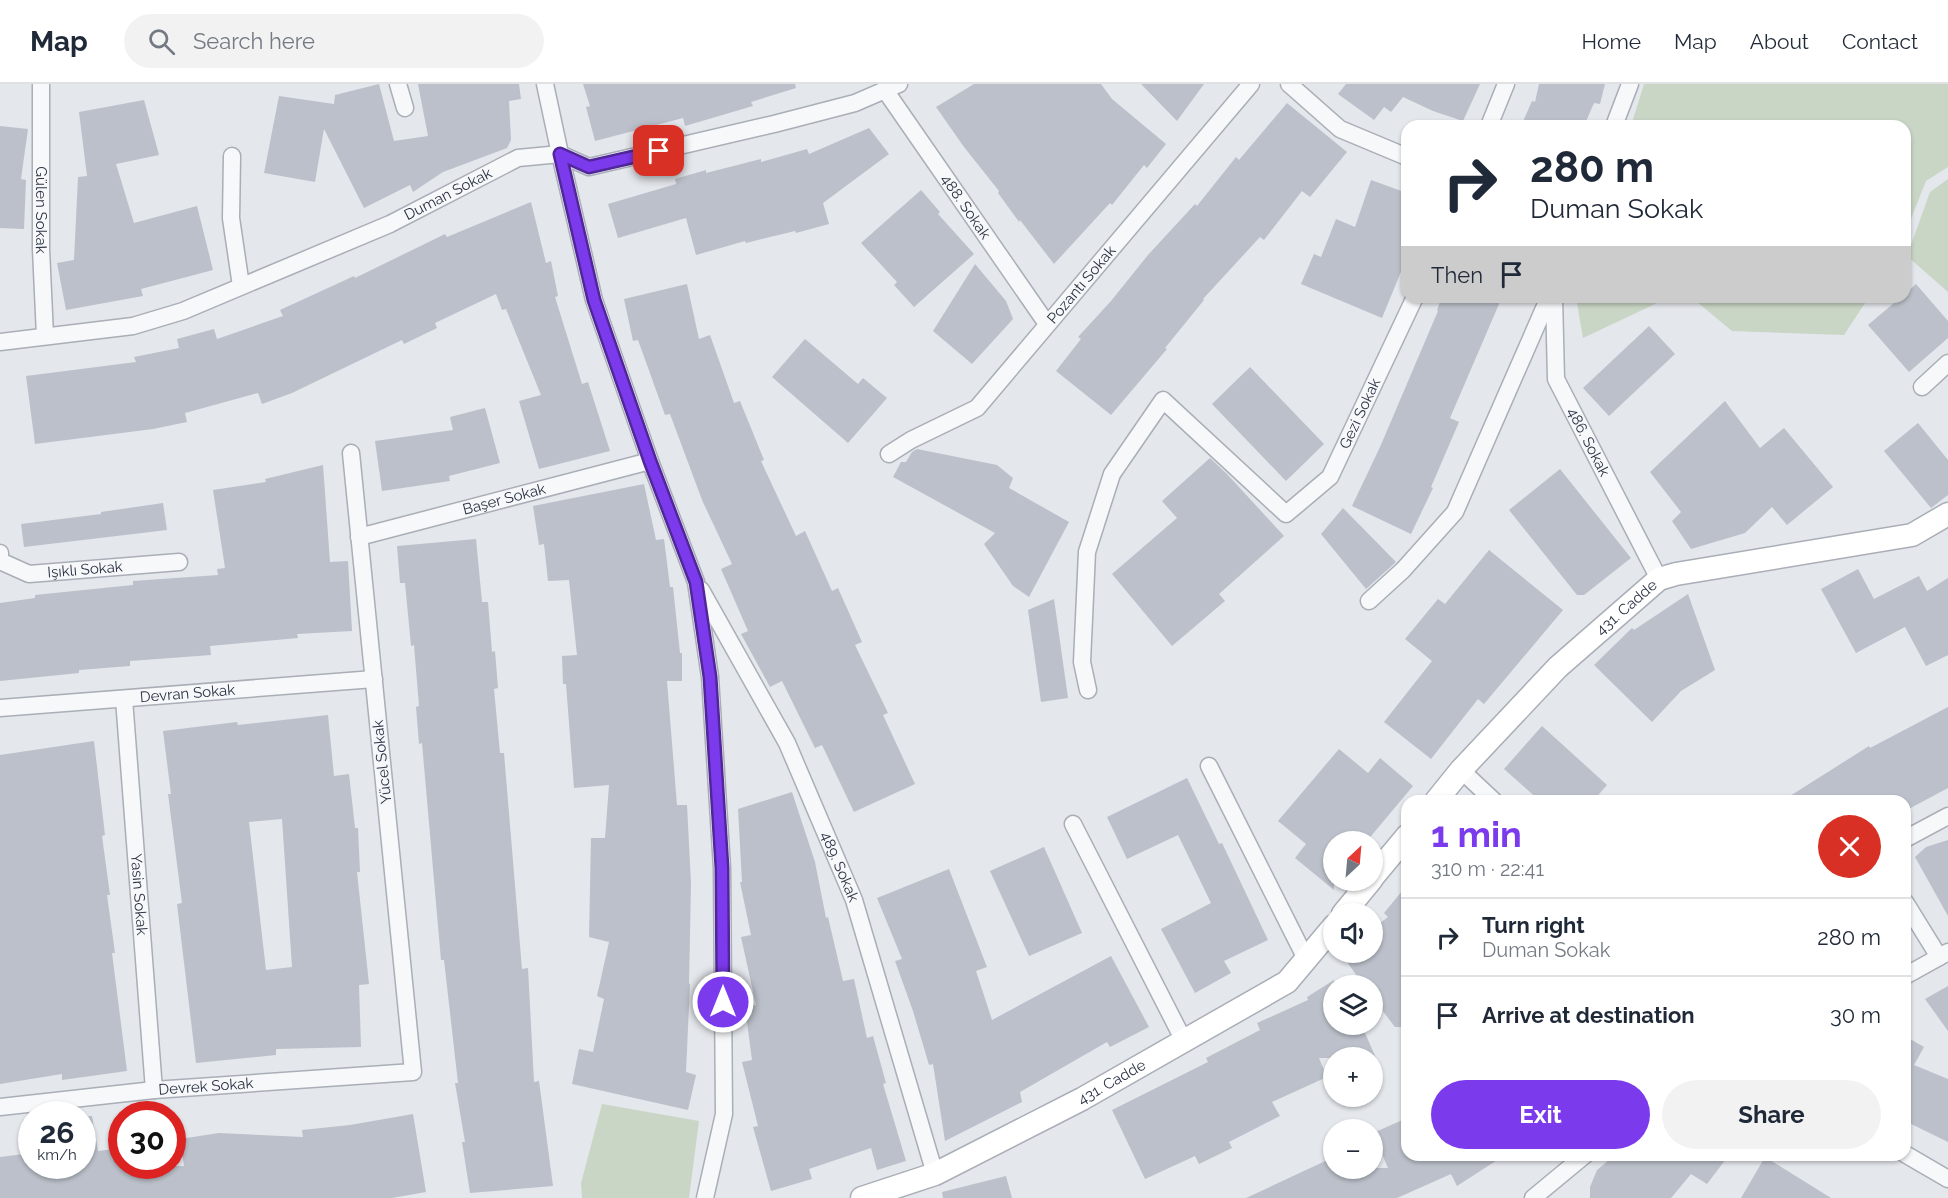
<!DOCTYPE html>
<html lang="en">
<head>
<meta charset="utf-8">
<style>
  :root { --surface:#fff; --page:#f2f2f3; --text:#1f2937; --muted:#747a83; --line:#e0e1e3; --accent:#7c3aed }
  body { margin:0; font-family:Raleway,sans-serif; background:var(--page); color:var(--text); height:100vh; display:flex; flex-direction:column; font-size:22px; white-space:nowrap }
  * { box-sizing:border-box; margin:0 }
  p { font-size:20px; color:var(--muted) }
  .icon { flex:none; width:33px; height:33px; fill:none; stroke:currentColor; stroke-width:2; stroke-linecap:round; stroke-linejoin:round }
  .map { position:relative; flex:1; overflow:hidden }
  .drawer { position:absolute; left:1401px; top:711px; width:510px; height:366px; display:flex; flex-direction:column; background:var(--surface); border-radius:18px; box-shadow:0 2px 4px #0004 }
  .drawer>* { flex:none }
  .banner { position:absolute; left:1401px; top:36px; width:510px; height:183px; border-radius:18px; box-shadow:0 2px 4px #0004; background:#fff; color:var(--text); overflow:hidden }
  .needle { width:39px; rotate:26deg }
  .controls { position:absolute; left:1323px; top:747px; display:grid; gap:12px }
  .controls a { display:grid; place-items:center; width:60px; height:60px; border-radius:50%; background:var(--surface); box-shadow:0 2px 4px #0004; font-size:30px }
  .speed { position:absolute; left:18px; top:1017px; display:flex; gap:12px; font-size:30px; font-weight:700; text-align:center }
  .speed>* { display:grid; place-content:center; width:78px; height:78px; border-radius:50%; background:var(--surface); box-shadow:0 2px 4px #0004; line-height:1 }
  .speed small { font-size:15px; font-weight:400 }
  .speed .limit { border:9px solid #d22; background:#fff; color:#111 }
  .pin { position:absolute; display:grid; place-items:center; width:51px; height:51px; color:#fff; margin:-26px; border-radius:12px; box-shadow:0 3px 9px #0006 }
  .me { position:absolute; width:66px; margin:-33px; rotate:0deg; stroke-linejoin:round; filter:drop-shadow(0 0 4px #0008) }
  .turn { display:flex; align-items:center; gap:21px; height:126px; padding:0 30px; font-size:27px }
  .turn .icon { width:78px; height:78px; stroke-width:2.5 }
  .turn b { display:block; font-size:42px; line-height:51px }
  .then { display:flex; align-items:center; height:57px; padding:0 30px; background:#0003; gap:12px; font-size:22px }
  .round { display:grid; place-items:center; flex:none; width:63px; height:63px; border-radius:32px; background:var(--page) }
  .head { display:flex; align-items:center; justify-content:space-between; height:102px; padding:0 30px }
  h1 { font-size:36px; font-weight:700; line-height:45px; color:var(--accent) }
  .primary-button { display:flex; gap:12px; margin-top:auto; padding:12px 30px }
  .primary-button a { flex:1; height:69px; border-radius:36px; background:var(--accent); color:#fff; font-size:24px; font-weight:700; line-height:69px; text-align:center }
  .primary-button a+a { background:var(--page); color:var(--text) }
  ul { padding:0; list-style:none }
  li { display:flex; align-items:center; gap:18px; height:78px; padding:0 30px; border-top:2px solid var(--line) }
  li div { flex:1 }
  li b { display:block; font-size:22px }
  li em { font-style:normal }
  header { display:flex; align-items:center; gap:36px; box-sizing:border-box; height:84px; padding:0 30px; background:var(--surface); border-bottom:2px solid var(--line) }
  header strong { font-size:28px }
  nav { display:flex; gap:33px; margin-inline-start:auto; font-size:21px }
  .search { width:420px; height:54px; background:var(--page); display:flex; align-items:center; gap:15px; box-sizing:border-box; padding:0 21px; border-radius:33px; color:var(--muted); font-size:22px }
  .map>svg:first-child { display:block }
  .green { fill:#c9d6c5 }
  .building { fill:#bbc0ca; fill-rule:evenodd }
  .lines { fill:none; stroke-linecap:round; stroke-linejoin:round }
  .street-casing { stroke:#a9aeb7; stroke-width:19 }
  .secondary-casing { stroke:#a9aeb7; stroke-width:25 }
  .street { stroke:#f7f8fa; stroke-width:16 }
  .secondary { stroke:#fff; stroke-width:22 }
  .route-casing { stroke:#51269a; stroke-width:15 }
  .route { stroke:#7c3aed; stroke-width:10 }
  .labels { text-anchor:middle; stroke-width:4.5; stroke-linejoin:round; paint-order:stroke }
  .street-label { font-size:15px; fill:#2b3445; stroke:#f4f6f9 }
</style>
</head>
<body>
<header>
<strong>Map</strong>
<div class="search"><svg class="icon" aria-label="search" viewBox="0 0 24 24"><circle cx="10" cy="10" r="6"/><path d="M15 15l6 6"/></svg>Search here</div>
<nav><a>Home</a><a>Map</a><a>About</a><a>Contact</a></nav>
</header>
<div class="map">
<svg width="1948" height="1114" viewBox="0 0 1948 1114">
  <rect width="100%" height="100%" fill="#e4e7ec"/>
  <g class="green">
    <path d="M 1644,0 L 1948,0 L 1948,83 L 1926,97 L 1905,150 L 1905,42 L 1631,42 Z"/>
    <path d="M 1948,95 L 1948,208 L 1907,172 L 1930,108 Z"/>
    <path d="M 1579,213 L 1670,213 L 1583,254 L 1577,219 Z"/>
    <path d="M 1691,213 L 1869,213 L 1844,251 L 1732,247 Z"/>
    <path d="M 602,1020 L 699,1037 L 689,1114 L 582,1114 L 581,1099 Z"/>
  </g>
  <g class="building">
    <path d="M 379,0 L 394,57 L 428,52 L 418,0 L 519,0 L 521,15 L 509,17 L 511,56 L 507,64 L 443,88 L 413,108 L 410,101 L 364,124 L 324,45 L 315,98 L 264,89 L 279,12 L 334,20 L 335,11 Z"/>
    <path d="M 583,0 L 795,0 L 796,4 L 751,18 L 753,22 L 685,42 L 683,34 L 595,57 L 586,23 L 590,22 Z"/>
    <path d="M 974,0 L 1101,0 L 1112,15 L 1166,60 L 1147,84 L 1144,81 L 1112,121 L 1110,119 L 1054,180 L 1020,136 L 1019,138 L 998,109 L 999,107 L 964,63 L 936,23 Z"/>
    <path d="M 1141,0 L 1204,0 L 1177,37 Z"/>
    <path d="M 1346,0 L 1480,0 L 1463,37 L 1433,27 L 1403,13 L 1391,28 L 1384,23 L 1374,36 L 1338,10 Z"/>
    <path d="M 1539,0 L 1605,0 L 1600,20 L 1594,19 L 1584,42 L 1521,42 L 1532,17 L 1535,18 Z"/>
    <path d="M 144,16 L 159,71 L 116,80 L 134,139 L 197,122 L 213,186 L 141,205 L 143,212 L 66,226 L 57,179 L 74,176 L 78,93 L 87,92 L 79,28 Z"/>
    <path d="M 1287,19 L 1347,68 L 1310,113 L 1302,107 L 1264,156 L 1260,153 L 1203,215 L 1204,216 L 1165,264 L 1167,265 L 1111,331 L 1056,287 L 1081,255 L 1078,253 L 1111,217 L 1148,171 L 1195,120 L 1197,122 L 1236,73 L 1239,76 Z"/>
    <path d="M 0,42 L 28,45 L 21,95 L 26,96 L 24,145 L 0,144 Z"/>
    <path d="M 869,44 L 889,70 L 823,119 L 829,140 L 796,149 L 795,147 L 746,159 L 745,157 L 696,171 L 686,134 L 618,154 L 608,120 L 676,100 L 675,95 L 706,86 L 706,89 L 761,75 L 761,78 L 807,65 L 809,70 Z"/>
    <path d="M 1371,96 L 1407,109 L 1407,173 L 1382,234 L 1301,200 L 1314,170 L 1321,173 L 1336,135 L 1355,143 Z"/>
    <path d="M 921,106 L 940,128 L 938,130 L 974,170 L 914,223 L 894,201 L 897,198 L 861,159 Z"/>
    <path d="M 531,118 L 546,179 L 551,177 L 558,212 L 555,213 L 582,300 L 588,298 L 610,367 L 539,385 L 519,317 L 541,311 L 506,225 L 502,226 L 496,210 L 435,239 L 437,244 L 404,260 L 402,256 L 292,309 L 262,320 L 258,309 L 185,329 L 187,338 L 153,345 L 35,360 L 26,292 L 136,278 L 134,273 L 179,264 L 177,255 L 214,245 L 217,255 L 283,232 L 280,226 L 354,192 L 355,194 L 445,150 L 447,153 Z"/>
    <path d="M 975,180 L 1006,217 L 1013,235 L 972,280 L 933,247 Z"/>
    <path d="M 687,200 L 699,255 L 710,251 L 734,319 L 740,317 L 764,376 L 761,377 L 796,452 L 805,447 L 832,507 L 838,504 L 862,558 L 855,561 L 888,629 L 883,631 L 915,700 L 854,728 L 822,661 L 815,664 L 782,597 L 770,603 L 741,550 L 748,547 L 721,485 L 732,480 L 702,416 L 670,330 L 665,331 L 638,256 L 633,257 L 624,215 Z"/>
    <path d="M 1916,200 L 1948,237 L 1948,254 L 1909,288 L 1868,241 L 1901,213 L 1905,213 L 1905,210 Z"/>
    <path d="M 1442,213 L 1502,213 L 1450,334 L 1459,338 L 1431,403 L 1433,404 L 1411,450 L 1352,422 L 1380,363 L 1438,227 L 1437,226 Z"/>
    <path d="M 1649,242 L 1675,270 L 1609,332 L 1583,304 Z"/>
    <path d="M 805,255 L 858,300 L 863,294 L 887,314 L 848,359 L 772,293 Z"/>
    <path d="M 1250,283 L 1324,360 L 1286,397 L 1212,320 Z"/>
    <path d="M 1725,317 L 1760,364 L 1784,344 L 1833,403 L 1787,441 L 1772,423 L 1745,449 L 1691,465 L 1672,437 L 1681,428 L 1650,388 Z"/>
    <path d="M 485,324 L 500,379 L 449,392 L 450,397 L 382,407 L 375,357 L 453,346 L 450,333 Z"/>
    <path d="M 1918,339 L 1948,376 L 1948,411 L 1931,424 L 1884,367 Z"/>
    <path d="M 917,365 L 997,381 L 1013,394 L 1009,404 L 1069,438 L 1029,513 L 1013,502 L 984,460 L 995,449 L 893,393 L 901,378 L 906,378 L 912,368 Z"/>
    <path d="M 1210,374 L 1227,390 L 1284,452 L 1219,510 L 1225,517 L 1172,562 L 1112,490 L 1177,434 L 1162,417 Z"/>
    <path d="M 323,381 L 330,478 L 348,477 L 352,547 L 297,550 L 298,554 L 210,562 L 211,571 L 130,577 L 130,582 L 79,586 L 79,589 L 0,597 L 0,519 L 35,514 L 35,511 L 133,501 L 133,497 L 218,491 L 217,485 L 225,484 L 213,406 L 266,398 L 265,395 Z"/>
    <path d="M 1560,385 L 1631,474 L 1584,511 L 1577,511 L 1509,426 Z"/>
    <path d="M 644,400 L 656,456 L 664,455 L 670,503 L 673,503 L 680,569 L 682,569 L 682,597 L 667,597 L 677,721 L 687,721 L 691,799 L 689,900 L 690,900 L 686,988 L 696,991 L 688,1026 L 572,1000 L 579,965 L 593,968 L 604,915 L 597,912 L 609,858 L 589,853 L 591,754 L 605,754 L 609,701 L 574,704 L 566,600 L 563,600 L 562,572 L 577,571 L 569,496 L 548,497 L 544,460 L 539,461 L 533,422 Z"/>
    <path d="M 163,419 L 167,446 L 24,463 L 21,440 L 101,430 L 101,428 Z"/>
    <path d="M 1343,424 L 1396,478 L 1366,505 L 1321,450 Z"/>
    <path d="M 476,455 L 482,518 L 488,518 L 492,568 L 495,567 L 498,604 L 494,605 L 500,669 L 504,669 L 522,885 L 528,884 L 534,998 L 539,997 L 553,1102 L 470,1109 L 462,1058 L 465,1058 L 455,999 L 458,999 L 444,876 L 441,876 L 422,659 L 419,660 L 416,623 L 419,622 L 414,561 L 411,562 L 405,499 L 400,499 L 397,462 Z"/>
    <path d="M 1489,466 L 1563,526 L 1484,620 L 1478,615 L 1431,675 L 1384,638 L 1432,577 L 1405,555 L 1438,515 L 1445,520 Z"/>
    <path d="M 1858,485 L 1874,515 L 1919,492 L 1927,507 L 1948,494 L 1948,571 L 1926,582 L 1905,543 L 1856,569 L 1821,505 Z"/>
    <path d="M 1688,510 L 1715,586 L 1681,607 L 1652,638 L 1594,581 L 1632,544 L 1634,546 Z"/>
    <path d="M 1054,515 L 1068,614 L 1041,618 L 1028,526 Z"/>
    <path d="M 1948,623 L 1948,704 L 1905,727 L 1905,717 L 1782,717 L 1869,662 L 1870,664 Z"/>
    <path d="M 328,631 L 334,692 L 349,690 L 355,744 L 358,744 L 360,788 L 357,788 L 369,900 L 359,901 L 361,963 L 276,965 L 276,971 L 196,979 L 177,820 L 182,819 L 168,710 L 171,710 L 163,647 L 237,638 L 238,641 ZM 282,735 L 292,883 L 266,886 L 249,738 Z"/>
    <path d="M 1542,642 L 1607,701 L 1593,717 L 1540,717 L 1504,685 Z"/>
    <path d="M 94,657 L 105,751 L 102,752 L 110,811 L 107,811 L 115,869 L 112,869 L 127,987 L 62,996 L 62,990 L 0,1000 L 0,671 Z"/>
    <path d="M 1339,665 L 1368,689 L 1380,674 L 1413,702 L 1366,758 L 1334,758 L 1334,806 L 1295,774 L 1306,760 L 1278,737 Z"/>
    <path d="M 1187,694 L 1219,760 L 1222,759 L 1268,856 L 1224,877 L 1231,889 L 1195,909 L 1161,845 L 1211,819 L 1178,751 L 1127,775 L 1107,733 Z"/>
    <path d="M 792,708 L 815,778 L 826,834 L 828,833 L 843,897 L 854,895 L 867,954 L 873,952 L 886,999 L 883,1000 L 906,1077 L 877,1086 L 871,1064 L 809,1085 L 812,1095 L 771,1107 L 753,1043 L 758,1042 L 742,978 L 752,976 L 745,923 L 756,921 L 741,853 L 751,851 L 740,798 L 742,798 L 738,725 Z"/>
    <path d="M 1948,756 L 1948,832 L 1915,773 L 1926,763 Z"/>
    <path d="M 1044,763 L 1082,849 L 1029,872 L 990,787 Z"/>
    <path d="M 949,785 L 987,883 L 976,887 L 992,936 L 1111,872 L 1149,943 L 1110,963 L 1107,958 L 1020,1008 L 1022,1018 L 945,1057 L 933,980 L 929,981 L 913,927 L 895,877 L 902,875 L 877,814 Z"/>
    <path d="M 1407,801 L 1407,939 L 1401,943 L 1395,943 L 1372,913 L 1372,902 L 1364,902 L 1340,868 L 1372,868 L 1372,845 L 1388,833 L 1384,829 Z"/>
    <path d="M 1334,896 L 1334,940 L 1361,940 L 1376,974 L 1319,974 L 1327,993 L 1272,1018 L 1280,1032 L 1229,1058 L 1232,1064 L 1199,1080 L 1195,1072 L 1145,1095 L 1112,1026 L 1208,978 L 1206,974 L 1260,946 L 1257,939 L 1308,916 L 1307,913 Z"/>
    <path d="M 1948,902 L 1948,947 L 1925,915 Z"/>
    <path d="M 1905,952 L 1924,963 L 1914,981 L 1948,995 L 1948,1058 L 1905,1037 Z"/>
    <path d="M 413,1030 L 426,1108 L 392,1114 L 0,1114 L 0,1073 L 32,1069 L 32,1082 L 82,1082 L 82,1033 L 92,1032 L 98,1067 L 122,1064 L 122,1082 L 184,1082 L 180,1055 L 219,1049 L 303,1053 L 302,1046 L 350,1041 Z"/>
    <path d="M 1407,1034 L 1407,1071 L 1505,1071 L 1457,1102 L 1451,1090 L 1397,1114 L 1246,1114 L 1334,1073 L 1334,1084 L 1388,1084 L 1373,1049 Z"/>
    <path d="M 1615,1071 L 1729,1071 L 1707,1100 L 1691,1090 L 1671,1114 L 1590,1114 L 1590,1103 L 1597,1086 Z"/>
    <path d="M 1765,1073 L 1831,1114 L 1741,1114 Z"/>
    <path d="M 1006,1092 L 1012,1114 L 943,1114 L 942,1108 Z"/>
  </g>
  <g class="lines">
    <g class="street-casing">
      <g id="street">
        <path id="s1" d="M 41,0 L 41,165 L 45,252"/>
        <path d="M 398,0 L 405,24"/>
        <path d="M 545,0 L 560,70 L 594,216 L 650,377 L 696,498 L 710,593 L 722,784 L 724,1030 L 705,1114"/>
        <path d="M 1289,0 L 1340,45 L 1407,73"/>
        <path id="s2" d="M 885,6 L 1047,240"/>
        <path d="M 1489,42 L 1506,0"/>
        <path d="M 1614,42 L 1630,0"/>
        <path d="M 232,72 L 231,134 L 241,202"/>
        <path id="s3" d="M 1554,213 L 1556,295 L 1659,495"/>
        <path id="s4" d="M 0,258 L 133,242 L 183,227 L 390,140 L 518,74 L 560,70 L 589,83 L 774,40 L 855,19 L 899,0"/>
        <path d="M 1922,303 L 1948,279"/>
        <path id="s5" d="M 889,370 L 911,356 L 977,324 L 1251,0"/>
        <path id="s6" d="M 359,453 L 650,377"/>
        <path id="s7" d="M 0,469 L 0,477 L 29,490 L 179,478"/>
        <path id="s8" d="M 701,506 L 787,659 L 854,816 L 935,1090"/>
        <path d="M 1369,517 L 1403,486 L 1455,428 L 1549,213"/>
        <path id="s9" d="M 1088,606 L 1082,578 L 1087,468 L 1112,390 L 1163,316 L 1286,430 L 1330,393 L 1415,213"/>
        <path id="s10" d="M 124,615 L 154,1006"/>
        <path id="s11" d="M 0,624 L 374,595"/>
        <path d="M 1209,682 L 1306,875"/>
        <path d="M 1461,686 L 1494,717"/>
        <path d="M 1073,740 L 1184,957"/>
        <path d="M 1905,755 L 1948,732"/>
        <path d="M 1905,818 L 1939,873"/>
        <path d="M 1905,892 L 1948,868"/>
        <path id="s12" d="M 0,1023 L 154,1006 L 413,988 L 351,369"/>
        <path d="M 1905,1070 L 1948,1095"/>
        <path d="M 1533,1114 L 1585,1071"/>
      </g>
    </g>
    <g class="secondary-casing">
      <g id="secondary">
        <path id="s13" d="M 1436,717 L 1461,686 L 1558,583 L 1659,495 L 1676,490 L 1912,451 L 1948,430"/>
        <path d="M 1372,794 L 1407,752"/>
        <path d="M 1343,830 L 1371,796"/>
        <path id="s14" d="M 862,1114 L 935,1090 L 1082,1015 L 1287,898 L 1334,842"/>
      </g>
    </g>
    <use href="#street" class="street"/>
    <use href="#secondary" class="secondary"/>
  </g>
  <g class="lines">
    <g class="route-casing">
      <path id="route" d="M 659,67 L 589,83 L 560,70 L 594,216 L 650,377 L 696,498 L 710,593 L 719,736 L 722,784 L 723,918"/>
    </g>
    <use href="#route" class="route"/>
  </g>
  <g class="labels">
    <g class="street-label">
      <text dy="5" stroke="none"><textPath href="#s4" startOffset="476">Duman Sokak</textPath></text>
      <text dy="5" stroke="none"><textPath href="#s2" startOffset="142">488. Sokak</textPath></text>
      <text dy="5" stroke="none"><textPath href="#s1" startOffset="126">Gülen Sokak</textPath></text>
      <text dy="5" stroke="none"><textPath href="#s5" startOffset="261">Pozantı Sokak</textPath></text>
      <text dy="5" stroke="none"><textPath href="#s9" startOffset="606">Gezi Sokak</textPath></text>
      <text dy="5" stroke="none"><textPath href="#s3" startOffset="153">486. Sokak</textPath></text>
      <text dy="5" stroke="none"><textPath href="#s6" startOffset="150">Başer Sokak</textPath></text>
      <text dy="5" stroke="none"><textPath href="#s7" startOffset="96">Işıklı Sokak</textPath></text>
      <text dy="5" stroke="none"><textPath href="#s13" startOffset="272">431. Cadde</textPath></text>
      <text dy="5" stroke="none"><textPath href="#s11" startOffset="188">Devran Sokak</textPath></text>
      <text transform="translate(382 678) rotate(-96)" y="5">Yücel Sokak</text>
      <text dy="5" stroke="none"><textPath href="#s8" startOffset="310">489. Sokak</textPath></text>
      <text dy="5" stroke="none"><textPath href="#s10" startOffset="196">Yasin Sokak</textPath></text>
      <text dy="5" stroke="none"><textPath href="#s14" startOffset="276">431. Cadde</textPath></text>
      <text dy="5" stroke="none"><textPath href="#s12" startOffset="207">Devrek Sokak</textPath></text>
    </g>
  </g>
</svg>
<div class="controls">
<a><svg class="needle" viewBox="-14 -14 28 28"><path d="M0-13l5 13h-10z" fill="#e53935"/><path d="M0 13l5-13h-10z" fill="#747a83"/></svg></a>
<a><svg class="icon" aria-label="sound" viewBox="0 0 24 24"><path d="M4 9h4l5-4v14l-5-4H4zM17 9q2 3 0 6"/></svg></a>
<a><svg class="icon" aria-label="layers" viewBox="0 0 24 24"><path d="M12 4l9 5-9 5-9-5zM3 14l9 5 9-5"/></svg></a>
<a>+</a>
<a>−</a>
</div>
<div class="speed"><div>26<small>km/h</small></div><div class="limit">30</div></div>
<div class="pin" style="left:659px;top:67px;background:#d93025"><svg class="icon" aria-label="arrive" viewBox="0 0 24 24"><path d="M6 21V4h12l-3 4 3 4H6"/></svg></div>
<svg class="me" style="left:723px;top:918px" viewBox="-20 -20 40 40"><circle r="17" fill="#7c3aed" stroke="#fff" stroke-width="3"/><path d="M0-11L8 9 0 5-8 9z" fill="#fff"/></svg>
<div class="banner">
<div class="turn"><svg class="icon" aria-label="right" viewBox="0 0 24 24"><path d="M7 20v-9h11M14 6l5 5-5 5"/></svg><div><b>280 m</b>Duman Sokak</div></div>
<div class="then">Then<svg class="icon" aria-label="arrive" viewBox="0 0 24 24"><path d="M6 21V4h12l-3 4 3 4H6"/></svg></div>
</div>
<section class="drawer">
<div class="head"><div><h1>1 min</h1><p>310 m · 22:41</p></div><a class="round" style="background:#d93025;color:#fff"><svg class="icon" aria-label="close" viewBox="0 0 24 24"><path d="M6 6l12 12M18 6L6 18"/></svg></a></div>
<ul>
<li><svg class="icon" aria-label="right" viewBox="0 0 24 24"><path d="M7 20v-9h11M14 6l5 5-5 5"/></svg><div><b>Turn right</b><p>Duman Sokak</p></div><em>280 m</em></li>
<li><svg class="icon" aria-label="arrive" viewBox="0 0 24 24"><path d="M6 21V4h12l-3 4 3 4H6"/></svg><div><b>Arrive at destination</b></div><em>30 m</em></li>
</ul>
<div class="primary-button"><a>Exit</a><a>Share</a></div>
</section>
</div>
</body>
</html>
